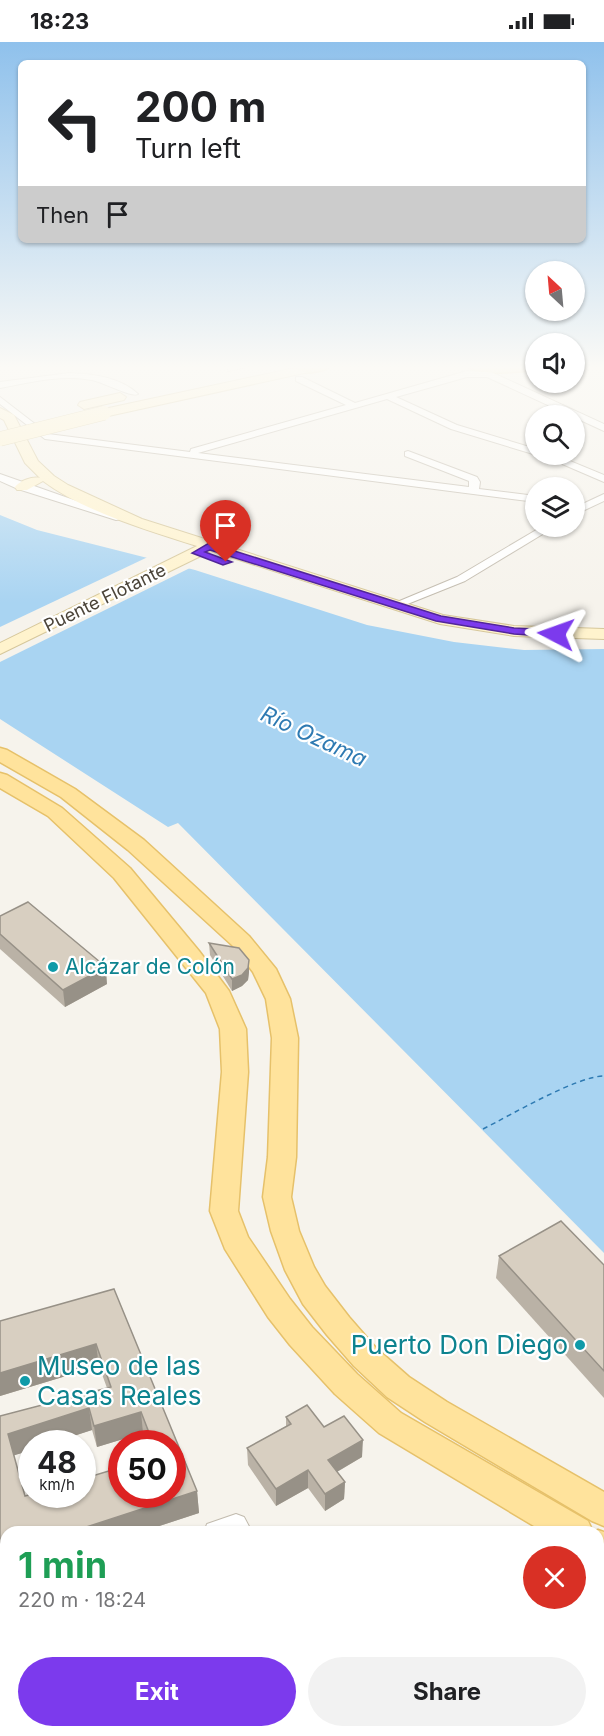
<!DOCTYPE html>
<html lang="en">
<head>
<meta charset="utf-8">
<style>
  :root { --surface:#fff; --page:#f2f2f2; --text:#202124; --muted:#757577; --accent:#7c3aed }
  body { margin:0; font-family:Inter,sans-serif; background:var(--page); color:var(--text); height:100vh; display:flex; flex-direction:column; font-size:22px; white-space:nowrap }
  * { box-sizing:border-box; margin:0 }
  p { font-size:20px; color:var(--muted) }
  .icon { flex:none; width:33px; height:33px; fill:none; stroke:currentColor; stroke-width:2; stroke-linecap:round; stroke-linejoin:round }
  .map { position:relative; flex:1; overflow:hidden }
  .side { position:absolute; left:0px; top:1484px; width:604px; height:212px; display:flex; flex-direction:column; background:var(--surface); border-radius:18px 18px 0 0; box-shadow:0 2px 4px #0004 }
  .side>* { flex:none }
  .guide { position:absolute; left:18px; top:18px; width:568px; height:183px; border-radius:9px; box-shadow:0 2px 4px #0004; background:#fff; color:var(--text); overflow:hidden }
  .needle { width:39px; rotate:334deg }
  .controls { position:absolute; left:525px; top:219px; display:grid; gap:12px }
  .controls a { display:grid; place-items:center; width:60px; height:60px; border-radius:50%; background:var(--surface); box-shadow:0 2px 4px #0004; font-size:30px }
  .speed { position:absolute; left:18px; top:1388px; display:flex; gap:12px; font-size:30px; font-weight:700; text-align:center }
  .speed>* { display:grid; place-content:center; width:78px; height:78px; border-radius:50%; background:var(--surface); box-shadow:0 2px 4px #0004; line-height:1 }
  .speed small { font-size:15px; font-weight:400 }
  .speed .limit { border:9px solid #d22; background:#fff; color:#111 }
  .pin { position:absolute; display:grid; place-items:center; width:51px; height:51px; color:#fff; margin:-62px -26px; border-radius:50% 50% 50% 0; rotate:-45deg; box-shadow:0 0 6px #0007 }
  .pin .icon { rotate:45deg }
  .me { position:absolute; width:66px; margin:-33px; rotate:274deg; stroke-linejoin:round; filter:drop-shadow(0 0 4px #0008) }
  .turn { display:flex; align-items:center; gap:21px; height:126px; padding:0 18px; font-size:27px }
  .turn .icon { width:78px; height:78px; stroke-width:2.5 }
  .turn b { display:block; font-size:42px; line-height:51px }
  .then { display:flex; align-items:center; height:57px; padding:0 18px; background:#0003; gap:12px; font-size:22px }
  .round { display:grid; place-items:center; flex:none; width:63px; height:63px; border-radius:32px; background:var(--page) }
  .summary { display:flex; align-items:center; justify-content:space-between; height:102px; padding:0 18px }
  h1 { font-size:36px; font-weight:700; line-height:45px; color:#1e9e55 }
  .primary-button { display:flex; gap:12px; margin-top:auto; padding:12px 18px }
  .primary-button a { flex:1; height:69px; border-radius:36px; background:var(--accent); color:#fff; font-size:24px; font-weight:700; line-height:69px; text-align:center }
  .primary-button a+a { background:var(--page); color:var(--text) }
  .status { display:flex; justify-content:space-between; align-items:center; height:42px; padding:0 30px; background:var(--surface); direction:ltr }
  .status svg { height:16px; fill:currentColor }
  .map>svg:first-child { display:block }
  .water { fill:#a9d4f2 }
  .pier { fill:#f6f3ec }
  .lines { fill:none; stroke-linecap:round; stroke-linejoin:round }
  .ferry { stroke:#2e7ab2; stroke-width:1.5; stroke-dasharray:5 4; stroke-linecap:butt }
  .minor-casing { stroke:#c2bbae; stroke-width:2 }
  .secondary-casing { stroke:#d6c79b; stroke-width:2 }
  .primary-casing { stroke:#e6c16a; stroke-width:3 }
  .minor { fill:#fff; fill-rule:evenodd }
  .secondary { fill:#fff3cd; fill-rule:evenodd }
  .primary { fill:#ffe39c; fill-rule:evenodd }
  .secondary-bridge-casing { stroke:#d6c79b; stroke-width:15; stroke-linecap:butt }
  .secondary-bridge { stroke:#fff3cd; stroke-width:14 }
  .wall { fill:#bab2a6; fill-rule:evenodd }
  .shaded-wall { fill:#979187 }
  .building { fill:#d8cfc1; stroke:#979187; stroke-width:1.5; fill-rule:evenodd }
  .route { fill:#7c3aed; stroke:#51269a; stroke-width:1.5 }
  .culture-dot { fill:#0f9aa8; stroke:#fff; stroke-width:2 }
  .labels { text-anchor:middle; stroke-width:4.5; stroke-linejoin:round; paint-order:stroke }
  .far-street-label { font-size:18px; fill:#4b4439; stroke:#fff }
  .culture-label { font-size:21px; fill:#0d838f; stroke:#fff; text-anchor:start }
  .water-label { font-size:22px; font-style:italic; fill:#2e7ab2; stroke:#fff }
  .near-culture-label { font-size:26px; fill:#0d838f; stroke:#fff; text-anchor:end }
</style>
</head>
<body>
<div class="status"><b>18:23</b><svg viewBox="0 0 49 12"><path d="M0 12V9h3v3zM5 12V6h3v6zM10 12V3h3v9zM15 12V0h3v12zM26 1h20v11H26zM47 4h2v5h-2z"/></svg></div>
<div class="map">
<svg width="604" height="1694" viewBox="0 0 604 1694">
  <rect width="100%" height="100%" fill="#f6f3ec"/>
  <path class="water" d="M 0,473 L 37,488 L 195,528 L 367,583 L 454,600 L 524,608 L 604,607 L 604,1211 L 178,781 L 168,785 L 0,677 Z"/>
  <path class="pier" d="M 150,514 L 194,524 L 0,620 L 0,585 Z"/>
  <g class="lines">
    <path class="ferry" d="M 483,1087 C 511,1073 577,1034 604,1034"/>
    <g class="minor-casing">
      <g id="minor">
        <path d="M 231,324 L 252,324 L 228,329 L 228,325 Z"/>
        <path d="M 467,329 L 491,330 L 604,382 L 604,389 L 487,335 L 467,335 L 396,355 L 457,383 L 536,407 L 536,412 L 538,412 L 533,412 L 451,387 L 387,357 L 198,411 L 469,445 L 469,439 L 405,414 L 405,410 L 408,409 L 477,435 L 480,440 L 479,447 L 536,454 L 536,460 L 45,397 L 0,362 L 0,355 L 48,392 L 190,410 L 191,407 L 346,363 L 296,339 L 296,335 L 302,335 L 355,361 Z"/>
        <path d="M 69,331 C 93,332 120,335 138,352 C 132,356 103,340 92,338 C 62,332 30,340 0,346 L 0,340 Z"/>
        <path d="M 539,412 L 553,412 L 604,433 L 604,440 Z"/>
        <path d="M 0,432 L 125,476 L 116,478 L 18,447 L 0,439 Z"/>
        <path d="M 604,452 L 604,459 L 574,473 L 574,466 Z"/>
        <path d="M 543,484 L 556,484 L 465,539 L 400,565 L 396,566 L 390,563 L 457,535 Z"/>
        <path d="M 236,1472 L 244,1475 L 252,1490 L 204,1490 L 207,1482 Z"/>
        <path d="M 6,1545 L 6,1569 L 0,1571 L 0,1547 Z"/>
        <path d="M 371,1689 L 399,1689 L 401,1694 L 373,1694 Z"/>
      </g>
    </g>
    <g class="secondary-casing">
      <g id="secondary">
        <path d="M 304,324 L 324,324 L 318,328 L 104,375 L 98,371 L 104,367 Z"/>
        <path d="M 120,351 L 126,355 L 124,358 L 84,367 L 78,363 L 80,360 Z"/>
        <path d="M 0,366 L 14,373 L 38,419 L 54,434 L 68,443 L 142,477 L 443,573 L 514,584 L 604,587 L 604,597 L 514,594 L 440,582 L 211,509 L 0,612 L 0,601 L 197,504 C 149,489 83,469 43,439 L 27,448 L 17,448 L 15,445 C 20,439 32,434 40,436 L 25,421 L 4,378 L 0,376 Z"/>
      </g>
    </g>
    <g class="primary-casing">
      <g id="primary">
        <path d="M 297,324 L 330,324 C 323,330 303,333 296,327 Z"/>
        <path d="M 467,324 L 536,324 L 536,328 C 518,329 480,335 467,324 Z"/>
        <path d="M 0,706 L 7,708 L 75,747 L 144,798 L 249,894 L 276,927 L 290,957 L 298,996 L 296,1115 L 291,1155 L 299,1189 L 314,1225 L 325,1244 L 349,1275 L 376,1306 L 409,1335 L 447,1360 L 604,1450 L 604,1484 L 592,1479 L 425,1380 L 387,1355 L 354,1324 L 327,1293 L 303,1262 L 285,1228 L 271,1189 L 263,1155 L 268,1115 L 272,996 L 266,957 L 253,930 L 233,904 L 128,808 L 61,755 L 0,720 Z"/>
        <path d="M 0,731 L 7,733 L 62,766 L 130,826 L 199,909 L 229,949 L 246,987 L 248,1030 L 238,1169 L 248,1195 L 290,1257 L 312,1285 L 357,1332 L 401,1371 L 588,1479 L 593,1490 L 544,1490 L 379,1391 L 335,1352 L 290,1303 L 268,1275 L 225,1207 L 210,1169 L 222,1030 L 220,987 L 206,951 L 114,836 L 48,774 L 0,746 Z"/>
        <path d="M 598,1488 L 604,1490 L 604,1523 L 598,1521 L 598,1490 L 593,1490 Z"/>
      </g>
    </g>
    <use href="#minor" class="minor"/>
    <use href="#secondary" class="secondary"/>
    <use href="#primary" class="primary"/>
    <g class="secondary-bridge-casing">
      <path id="secondary-bridge" d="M 0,397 L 104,371"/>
    </g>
    <use href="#secondary-bridge" class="secondary-bridge"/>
  </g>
  <g class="wall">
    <path d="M 0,874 L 107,942 L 65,965 L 0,907 Z"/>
    <path d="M 209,901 L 249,918 L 249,930 L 248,938 L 242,944 L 232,949 L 210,913 Z"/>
    <path d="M 499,1214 L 604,1223 L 604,1356 L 496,1236 Z"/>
    <path d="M 114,1247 L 197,1449 L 199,1471 L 141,1490 L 6,1490 L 6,1534 L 0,1536 L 0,1374 L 107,1346 L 99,1324 L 0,1354 L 0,1279 ZM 92,1388 L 97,1405 L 143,1391 L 147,1401 L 172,1401 L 172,1452 L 122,1452 L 122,1425 L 82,1437 L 82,1452 L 32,1452 L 25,1454 L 14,1413 L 32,1408 L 32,1401 L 52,1401 Z"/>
    <path d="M 286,1375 L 324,1385 L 362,1415 L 337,1430 L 345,1440 L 344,1457 L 325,1469 L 308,1446 L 276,1464 L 248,1423 L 247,1406 L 286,1384 Z"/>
  </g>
  <g class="shaded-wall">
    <path d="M 249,918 L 249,930 L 248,938 L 242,944 L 232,949 L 232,937 Z"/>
    <path d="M 106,925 L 107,942 L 65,965 L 63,948 Z"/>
    <path d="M 96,1302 L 99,1324 L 0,1354 L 0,1331 Z"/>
    <path d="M 89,1366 L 92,1388 L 52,1401 L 32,1401 L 32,1408 L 12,1414 L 8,1392 Z"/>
    <path d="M 141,1370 L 143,1391 L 97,1405 L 94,1384 Z"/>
    <path d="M 363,1398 L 362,1415 L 328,1435 L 328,1418 Z"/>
    <path d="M 308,1428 L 308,1446 L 276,1464 L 276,1447 Z"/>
    <path d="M 345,1440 L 344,1457 L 325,1469 L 325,1452 Z"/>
    <path d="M 197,1449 L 199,1471 L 141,1490 L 71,1490 Z"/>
    <path d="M 6,1511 L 6,1534 L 0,1536 L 0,1513 Z"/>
    <path d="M 279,1689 L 307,1689 L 300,1694 L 272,1694 Z"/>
  </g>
  <g class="building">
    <path d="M 28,860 L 106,925 L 63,948 L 0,892 L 0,874 Z"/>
    <path d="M 209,901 L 239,906 L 249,918 L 248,926 L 242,933 L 232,937 Z"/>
    <path d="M 561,1179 L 604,1223 L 604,1329 L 499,1214 Z"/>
    <path d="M 114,1247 L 197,1449 L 71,1490 L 6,1490 L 6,1511 L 0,1513 L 0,1374 L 111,1345 L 96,1302 L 0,1331 L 0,1279 ZM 89,1366 L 94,1384 L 141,1370 L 153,1401 L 172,1401 L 172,1452 L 122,1452 L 122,1425 L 82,1437 L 82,1452 L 32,1452 L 25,1454 L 8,1392 Z"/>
    <path d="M 307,1363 L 324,1385 L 344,1374 L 363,1398 L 328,1418 L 345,1440 L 325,1452 L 308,1428 L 276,1447 L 247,1406 L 291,1382 L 286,1375 Z"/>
    <path d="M 31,1689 L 279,1689 L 272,1694 L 22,1694 Z"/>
  </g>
  <linearGradient id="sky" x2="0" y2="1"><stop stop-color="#8fc1ec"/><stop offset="0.58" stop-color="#fbfaf6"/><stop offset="1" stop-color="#fbfaf6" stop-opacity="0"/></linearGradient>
  <rect width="604" height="561" fill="url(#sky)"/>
  <path class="route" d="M 209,501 L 441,574 L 514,586 L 556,588 L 561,592 L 556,595 L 514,592 L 436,579 L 210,508 L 205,510 L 232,520 L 223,523 L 192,511 Z"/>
  <g class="culture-dot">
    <circle cx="53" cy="925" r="6"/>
    <circle cx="580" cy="1303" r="6"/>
    <circle cx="25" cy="1339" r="6"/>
  </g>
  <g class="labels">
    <g class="far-street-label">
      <text transform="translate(105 556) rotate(-26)" y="6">Puente Flotante</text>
    </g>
    <g class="culture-label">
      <text x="65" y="932">Alcázar de Colón</text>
    </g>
    <g class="water-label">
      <text transform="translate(314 694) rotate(25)" y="8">Río Ozama</text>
    </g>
    <g class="near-culture-label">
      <text x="568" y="1312">Puerto Don Diego</text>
      <text x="37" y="1333" text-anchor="start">Museo de las<tspan x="37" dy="30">Casas Reales</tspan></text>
    </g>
  </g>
</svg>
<div class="controls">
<a><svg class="needle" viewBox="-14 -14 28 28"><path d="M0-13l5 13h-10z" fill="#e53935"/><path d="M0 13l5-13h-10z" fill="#757577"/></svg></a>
<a><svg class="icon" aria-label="sound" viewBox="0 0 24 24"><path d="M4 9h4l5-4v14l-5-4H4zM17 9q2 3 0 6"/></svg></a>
<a><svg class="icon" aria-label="search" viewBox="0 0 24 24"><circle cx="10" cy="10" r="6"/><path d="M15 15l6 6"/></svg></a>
<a><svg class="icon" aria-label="layers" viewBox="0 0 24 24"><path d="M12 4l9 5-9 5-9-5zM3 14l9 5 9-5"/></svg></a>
</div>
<div class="speed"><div>48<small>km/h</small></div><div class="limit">50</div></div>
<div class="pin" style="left:226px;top:520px;background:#d93025"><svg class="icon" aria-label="arrive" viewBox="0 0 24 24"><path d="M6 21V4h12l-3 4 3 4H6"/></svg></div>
<svg class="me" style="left:556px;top:592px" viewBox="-20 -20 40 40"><path d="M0-17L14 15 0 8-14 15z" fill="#7c3aed" stroke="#fff" stroke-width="4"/></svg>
<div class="guide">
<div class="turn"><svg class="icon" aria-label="left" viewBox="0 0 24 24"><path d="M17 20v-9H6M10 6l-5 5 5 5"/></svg><div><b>200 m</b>Turn left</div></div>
<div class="then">Then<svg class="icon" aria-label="arrive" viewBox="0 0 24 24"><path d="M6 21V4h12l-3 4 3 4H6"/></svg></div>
</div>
<section class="side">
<div class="summary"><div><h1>1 min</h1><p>220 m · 18:24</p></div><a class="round" style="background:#d93025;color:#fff"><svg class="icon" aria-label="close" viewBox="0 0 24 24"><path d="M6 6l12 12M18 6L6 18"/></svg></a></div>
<div class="primary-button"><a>Exit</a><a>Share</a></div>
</section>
</div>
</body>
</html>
